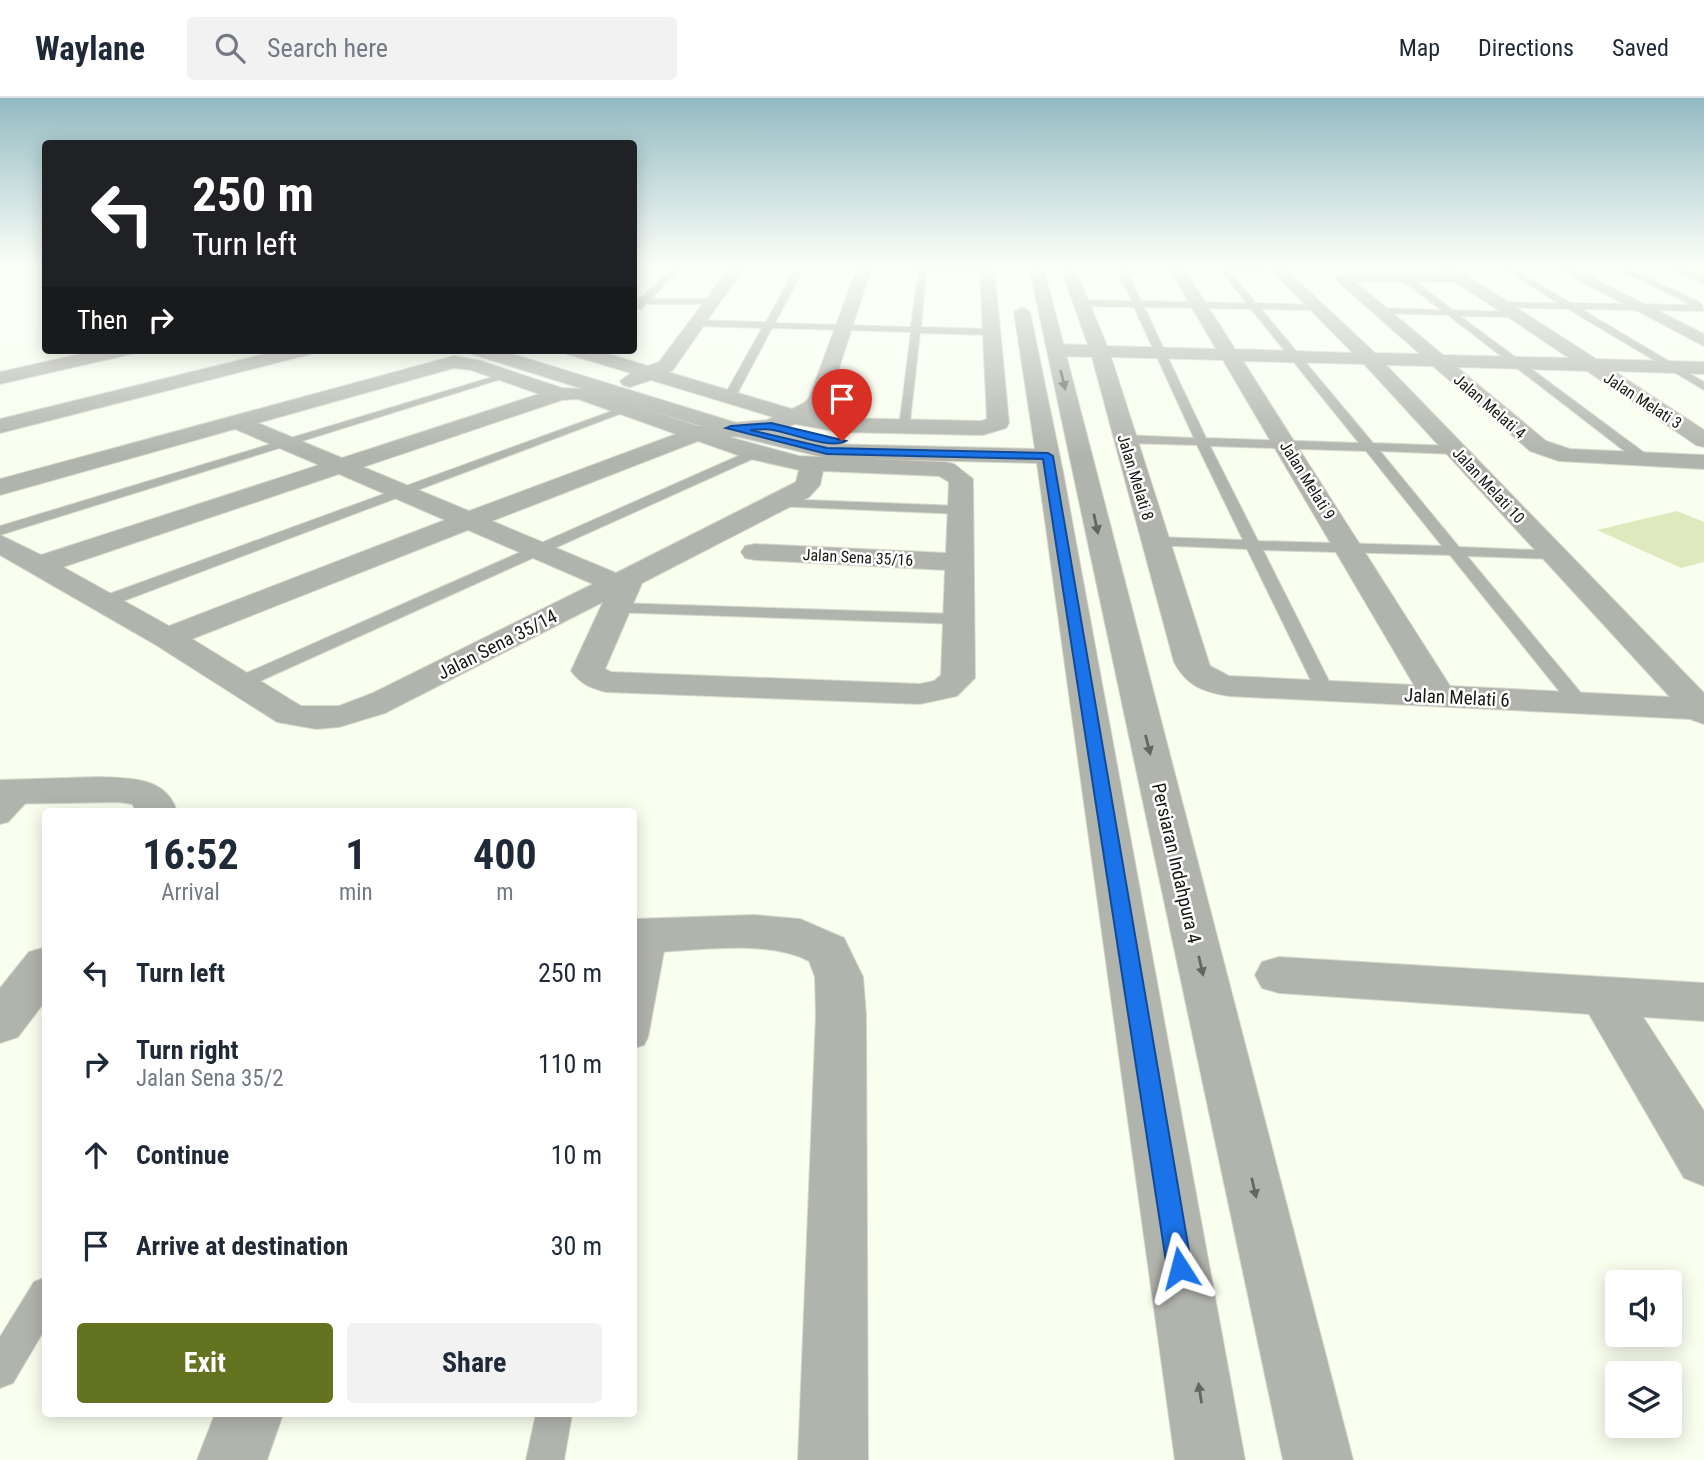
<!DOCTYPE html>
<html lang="en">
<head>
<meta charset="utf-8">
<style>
  :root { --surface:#fff; --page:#f2f2f3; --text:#1f2937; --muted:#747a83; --line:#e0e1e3; --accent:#637320 }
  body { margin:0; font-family:"Roboto Condensed",sans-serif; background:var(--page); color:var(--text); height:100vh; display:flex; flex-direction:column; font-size:26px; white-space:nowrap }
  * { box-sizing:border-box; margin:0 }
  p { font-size:23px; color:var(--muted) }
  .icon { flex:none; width:38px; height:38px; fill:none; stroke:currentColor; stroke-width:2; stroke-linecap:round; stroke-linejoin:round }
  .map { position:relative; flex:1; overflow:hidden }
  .panel { position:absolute; left:42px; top:710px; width:595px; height:609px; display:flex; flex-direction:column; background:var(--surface); border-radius:7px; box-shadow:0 4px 18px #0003 }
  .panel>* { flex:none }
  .banner { position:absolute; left:42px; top:42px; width:595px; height:214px; border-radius:7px; box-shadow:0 4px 18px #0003; background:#202124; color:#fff; overflow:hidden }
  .controls { position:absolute; left:1605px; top:1172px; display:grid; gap:14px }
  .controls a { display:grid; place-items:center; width:77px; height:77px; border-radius:7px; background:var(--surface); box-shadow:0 4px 18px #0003; font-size:35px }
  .pin { position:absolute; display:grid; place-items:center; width:60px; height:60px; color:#fff; margin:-72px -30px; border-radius:50% 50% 50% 0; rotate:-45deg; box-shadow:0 0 7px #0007 }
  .pin .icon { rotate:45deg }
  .me { position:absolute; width:77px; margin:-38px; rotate:351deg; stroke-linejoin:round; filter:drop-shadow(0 0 5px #0008) }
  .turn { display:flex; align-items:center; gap:24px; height:147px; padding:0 35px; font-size:32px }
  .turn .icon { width:91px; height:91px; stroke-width:2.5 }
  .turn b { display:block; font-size:49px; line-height:60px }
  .then { display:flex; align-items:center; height:66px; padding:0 35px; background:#0003; gap:14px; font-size:26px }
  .eta { display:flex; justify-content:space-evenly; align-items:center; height:119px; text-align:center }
  .eta b { font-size:42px; font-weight:700; line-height:49px }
  .primary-button { display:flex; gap:14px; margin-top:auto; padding:14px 35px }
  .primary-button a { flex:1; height:80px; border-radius:7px; background:var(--accent); color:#fff; font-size:28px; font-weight:700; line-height:80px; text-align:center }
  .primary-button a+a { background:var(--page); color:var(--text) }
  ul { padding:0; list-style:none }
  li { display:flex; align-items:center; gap:21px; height:91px; padding:0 35px }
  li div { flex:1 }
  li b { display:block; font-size:26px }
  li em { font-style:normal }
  header { display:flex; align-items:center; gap:42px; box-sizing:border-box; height:98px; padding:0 35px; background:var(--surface); border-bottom:2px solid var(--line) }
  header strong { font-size:33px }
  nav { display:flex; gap:38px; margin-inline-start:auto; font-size:24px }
  .search { width:490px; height:63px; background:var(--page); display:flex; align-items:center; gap:18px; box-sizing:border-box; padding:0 24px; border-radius:7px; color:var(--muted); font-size:26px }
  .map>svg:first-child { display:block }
  .green { fill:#deeabe }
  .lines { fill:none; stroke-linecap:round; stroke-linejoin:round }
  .service-casing { stroke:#d5d9cc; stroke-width:2 }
  .minor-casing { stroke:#d5d9cc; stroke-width:2 }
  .tertiary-casing { stroke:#d5d9cc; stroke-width:2 }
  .service { fill:#b1b3ad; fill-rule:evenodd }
  .minor { fill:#b1b3ad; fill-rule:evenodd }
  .tertiary { fill:#b1b3ad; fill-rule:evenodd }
  .oneway { fill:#646660 }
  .route { fill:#1a73e8; stroke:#114b97; stroke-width:2 }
  .labels { text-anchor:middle; stroke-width:5; stroke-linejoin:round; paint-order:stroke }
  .far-street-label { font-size:16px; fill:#181914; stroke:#fff }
  .street-label { font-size:19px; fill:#181914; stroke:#fff }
</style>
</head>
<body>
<header>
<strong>Waylane</strong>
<div class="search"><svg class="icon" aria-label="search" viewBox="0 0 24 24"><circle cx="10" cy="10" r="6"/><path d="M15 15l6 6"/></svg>Search here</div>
<nav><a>Map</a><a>Directions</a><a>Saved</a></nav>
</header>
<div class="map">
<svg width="1704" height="1362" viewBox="0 0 1704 1362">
  <rect width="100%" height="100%" fill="#f9feef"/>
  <path class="green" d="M 1677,413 L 1704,424 L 1704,464 L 1681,470 L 1597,432 Z"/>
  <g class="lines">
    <g class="service-casing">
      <g id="service">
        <path d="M 674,168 L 682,168 L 651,201 L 712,201 L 716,204 L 715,206 L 646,206 L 641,211 L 635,211 L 634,200 L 641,200 Z"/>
        <path d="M 797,168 L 805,168 L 775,225 L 911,229 L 919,168 L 927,168 L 921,229 L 991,231 L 996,234 L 991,237 L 920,235 L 909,332 L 899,329 L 911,234 L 772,230 L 735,300 L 725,302 L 723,300 L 762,230 L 696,228 L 691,225 L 696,222 L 766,224 Z"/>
        <path d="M 1115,168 L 1280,169 L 1277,173 L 1229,173 L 1256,205 L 1320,207 L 1322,209 L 1317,212 L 1261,211 L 1373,345 L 1455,348 L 1461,352 L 1455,356 L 1380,353 L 1459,449 L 1559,453 L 1562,456 L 1559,459 L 1554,461 L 1467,458 L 1586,601 L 1589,605 L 1586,609 L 1572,609 L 1450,457 L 1263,452 L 1334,593 L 1325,599 L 1316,593 L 1247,451 L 1151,447 L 1148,444 L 1156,439 L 1243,442 L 1197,347 L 1124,345 L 1118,341 L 1124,337 L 1194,340 L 1134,209 L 1080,208 L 1075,205 L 1080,202 L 1132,203 ZM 1125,171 L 1220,172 L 1247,205 L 1141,203 ZM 1144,209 L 1251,211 L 1359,345 L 1206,340 ZM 1210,348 L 1366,353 L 1442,448 L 1258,443 Z"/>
        <path d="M 1499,168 L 1508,168 L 1571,205 L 1691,207 L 1614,168 L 1623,168 L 1701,205 L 1704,213 L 1581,211 L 1704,284 L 1704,292 L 1568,211 L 1497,209 L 1497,205 L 1500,204 L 1558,205 Z"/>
        <path d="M 1399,176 L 1405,176 L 1453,212 L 1517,214 L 1519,216 L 1514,219 L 1460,218 L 1650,359 L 1650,365 L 1640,365 L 1448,217 L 1378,215 L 1376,213 L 1381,210 L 1441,212 L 1399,180 Z"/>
        <path d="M 502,276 L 511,278 L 0,437 L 0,428 Z"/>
        <path d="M 623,309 L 633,311 L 110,508 L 98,508 L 96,504 L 98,500 Z"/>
        <path d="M 754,351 L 759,352 L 759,358 L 247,589 L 233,589 L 231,585 L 233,581 Z"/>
        <path d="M 778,401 L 961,408 L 968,412 L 961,416 L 773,408 L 771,405 Z"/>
        <path d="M 616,505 L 959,516 L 967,521 L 959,526 L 610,514 L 608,510 Z"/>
        <path d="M 24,688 L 32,690 L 35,695 L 8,724 L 0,726 L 0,706 L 16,690 Z"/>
        <path d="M 655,828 L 664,830 L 667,837 L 648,939 L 644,947 L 634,950 C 631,917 630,860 646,830 Z"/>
        <path d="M 46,1179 L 46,1229 L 13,1285 L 0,1290 L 0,1239 L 34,1184 Z"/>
        <path d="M 536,1316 L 572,1316 L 564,1362 L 526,1362 Z"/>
      </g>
    </g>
    <g class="minor-casing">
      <g id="minor">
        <path d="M 731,168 L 745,168 L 673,272 L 668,274 L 792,311 L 804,305 L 809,300 L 858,168 L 872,168 L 829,301 L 816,316 L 839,320 L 981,323 L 987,321 L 980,174 L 886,172 L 879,168 L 994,168 L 1009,325 L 1006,330 L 983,337 L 839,334 L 795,326 L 771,335 L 729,339 L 799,358 L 945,364 L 954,366 L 973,381 L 975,580 L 957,598 L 920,606 L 606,594 C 590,590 581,586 571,573 L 603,504 L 385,615 L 339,629 L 316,631 L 277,624 L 156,547 L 0,457 L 0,437 L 41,457 L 319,367 L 235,331 L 0,397 L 0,381 L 454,258 L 481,263 L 562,290 L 587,291 L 698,328 L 767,322 L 773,319 L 651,282 L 630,289 L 623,287 L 620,283 L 631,275 L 567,256 L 565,252 L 594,252 L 648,268 L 659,264 ZM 454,270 L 471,272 L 539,296 L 342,360 L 258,325 ZM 578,301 L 676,336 L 469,413 L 363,369 L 562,302 ZM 698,343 L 746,360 L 799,372 L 796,384 L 616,475 L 492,423 ZM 823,373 L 939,378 L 949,384 L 946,455 L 755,446 L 745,448 L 741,454 L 745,460 L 755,462 L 945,472 L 941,577 L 934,583 L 920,586 L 611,574 L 605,571 L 642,485 L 809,399 L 820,387 ZM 339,376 L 445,422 L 169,528 L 63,469 ZM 468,432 L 593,486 L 373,595 L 339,608 L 301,608 L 192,541 Z"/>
        <path d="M 1060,168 L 1074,168 L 1107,248 L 1216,251 L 1168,168 L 1182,168 L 1235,251 L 1353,255 L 1267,168 L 1282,168 L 1375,255 L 1420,256 L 1335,181 L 1351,173 L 1442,174 L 1436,168 L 1452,168 L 1596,261 L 1704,264 L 1704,276 L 1614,273 L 1704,332 L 1704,349 L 1696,347 L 1587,273 L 1457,269 L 1546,343 L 1570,351 L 1704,357 L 1704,371 L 1559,363 L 1530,353 L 1433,268 L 1386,267 L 1704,595 L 1704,626 L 1690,621 L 1229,598 C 1203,594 1187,588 1174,564 L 1092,259 L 1056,258 L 1047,252 L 1056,246 L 1088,247 ZM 1354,183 L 1456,184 L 1569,260 L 1443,257 ZM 1111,259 L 1223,262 L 1414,587 L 1229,578 L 1210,568 ZM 1243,263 L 1364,266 L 1670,599 L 1450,588 Z"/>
        <path d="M 1552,168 L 1569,168 L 1704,236 L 1704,248 Z"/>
        <path d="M 1661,168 L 1681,168 L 1704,176 L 1704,186 Z"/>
        <path d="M 99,252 L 133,252 L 131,256 L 0,286 L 0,274 Z"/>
        <path d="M 281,252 L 313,252 L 311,256 L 0,335 L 0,321 Z"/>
        <path d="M 99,679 C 130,680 167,679 177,714 L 137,714 L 132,706 L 119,704 L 0,706 L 0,682 Z"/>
        <path d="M 754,817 L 800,821 L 844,840 L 863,879 L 866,917 L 868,1362 L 798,1362 L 816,917 L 815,879 L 809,863 C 762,839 686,855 634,855 L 634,821 Z"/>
        <path d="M 46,849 L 46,902 L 18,939 L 0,945 L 0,890 L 29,854 Z"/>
        <path d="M 1279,859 L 1704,885 L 1704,923 L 1643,919 L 1704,1013 L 1704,1088 L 1684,1080 L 1589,916 L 1279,895 L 1262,890 L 1255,877 L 1262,864 Z"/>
        <path d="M 215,1316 L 283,1316 L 267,1362 L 197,1362 Z"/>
      </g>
    </g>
    <g class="tertiary-casing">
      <g id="tertiary">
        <path d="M 1029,168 L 1043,168 L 1353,1362 L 1283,1362 Z"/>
        <path d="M 1022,209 L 1030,214 L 1063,374 L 1245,1362 L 1175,1362 L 1037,365 L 827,360 L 723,335 L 472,256 L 470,252 L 499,252 L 737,325 L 827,346 L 1035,351 L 1014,214 Z"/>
      </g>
    </g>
    <use href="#service" class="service"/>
    <use href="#minor" class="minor"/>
    <use href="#tertiary" class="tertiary"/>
  </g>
  <defs><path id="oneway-solid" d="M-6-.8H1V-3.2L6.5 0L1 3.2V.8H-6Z" transform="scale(1.75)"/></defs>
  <g class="oneway">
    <use href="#oneway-solid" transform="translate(1063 282) rotate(76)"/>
    <use href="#oneway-solid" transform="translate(1096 426) rotate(78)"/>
    <use href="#oneway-solid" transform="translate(1148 647) rotate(76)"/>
    <use href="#oneway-solid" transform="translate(1201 868) rotate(77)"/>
    <use href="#oneway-solid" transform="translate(1254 1090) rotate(77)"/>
    <use href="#oneway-solid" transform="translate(1200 1295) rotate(-99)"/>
  </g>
  <linearGradient id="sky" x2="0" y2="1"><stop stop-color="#93bac2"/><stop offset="0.47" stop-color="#fcfff8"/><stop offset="1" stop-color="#fcfff8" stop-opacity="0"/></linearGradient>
  <rect width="1704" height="358" fill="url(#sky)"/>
  <path class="route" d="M 771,325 L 846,343 C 832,352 791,335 773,332 C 766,330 758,332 750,332 L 827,350 L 1048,355 L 1053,358 L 1192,1170 L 1188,1179 L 1180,1183 L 1171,1179 L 1167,1170 L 1043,361 L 827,356 L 726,330 L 731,328 Z"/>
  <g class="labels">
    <g class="far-street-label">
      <text transform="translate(1643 302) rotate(33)" y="6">Jalan Melati 3</text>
      <text transform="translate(1490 308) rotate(41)" y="6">Jalan Melati 4</text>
      <text transform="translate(1136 379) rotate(73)" y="6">Jalan Melati 8</text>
      <text transform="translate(1308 382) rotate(58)" y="6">Jalan Melati 9</text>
      <text transform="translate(1489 387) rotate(47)" y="6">Jalan Melati 10</text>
      <text transform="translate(858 459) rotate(3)" y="6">Jalan Sena 35/16</text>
    </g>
    <g class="street-label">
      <text transform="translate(497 546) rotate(-27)" y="7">Jalan Sena 35/14</text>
      <text transform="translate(1457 599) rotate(3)" y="7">Jalan Melati 6</text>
      <text transform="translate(1177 765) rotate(77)" y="7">Persiaran Indahpura 4</text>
    </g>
  </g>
</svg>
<div class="controls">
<a><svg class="icon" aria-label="sound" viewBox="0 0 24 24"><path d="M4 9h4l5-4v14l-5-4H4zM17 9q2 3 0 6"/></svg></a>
<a><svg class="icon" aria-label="layers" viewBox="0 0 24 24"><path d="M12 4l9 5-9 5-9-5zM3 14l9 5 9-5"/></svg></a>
</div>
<div class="pin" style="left:842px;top:343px;background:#d93025"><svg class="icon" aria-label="arrive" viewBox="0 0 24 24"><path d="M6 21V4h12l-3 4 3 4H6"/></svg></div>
<svg class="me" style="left:1180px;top:1170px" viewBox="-20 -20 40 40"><path d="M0-17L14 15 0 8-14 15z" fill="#1a73e8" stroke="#fff" stroke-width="4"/></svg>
<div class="banner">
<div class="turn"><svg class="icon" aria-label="left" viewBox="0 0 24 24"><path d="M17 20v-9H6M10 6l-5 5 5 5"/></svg><div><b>250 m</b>Turn left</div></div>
<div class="then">Then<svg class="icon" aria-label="right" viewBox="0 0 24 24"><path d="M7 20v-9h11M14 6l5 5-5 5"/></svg></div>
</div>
<section class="panel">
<div class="eta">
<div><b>16:52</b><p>Arrival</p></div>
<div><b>1</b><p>min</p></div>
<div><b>400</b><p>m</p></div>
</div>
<ul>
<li><svg class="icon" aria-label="left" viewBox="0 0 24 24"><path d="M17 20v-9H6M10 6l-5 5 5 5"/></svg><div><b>Turn left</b></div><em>250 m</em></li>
<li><svg class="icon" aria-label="right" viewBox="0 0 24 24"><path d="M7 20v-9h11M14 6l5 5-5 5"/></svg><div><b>Turn right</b><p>Jalan Sena 35/2</p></div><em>110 m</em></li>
<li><svg class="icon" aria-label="ahead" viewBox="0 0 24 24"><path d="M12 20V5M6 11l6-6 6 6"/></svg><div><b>Continue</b></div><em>10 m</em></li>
<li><svg class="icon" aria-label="arrive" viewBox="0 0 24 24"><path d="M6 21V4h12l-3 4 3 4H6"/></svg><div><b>Arrive at destination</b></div><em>30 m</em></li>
</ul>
<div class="primary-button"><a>Exit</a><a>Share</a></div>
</section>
</div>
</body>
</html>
